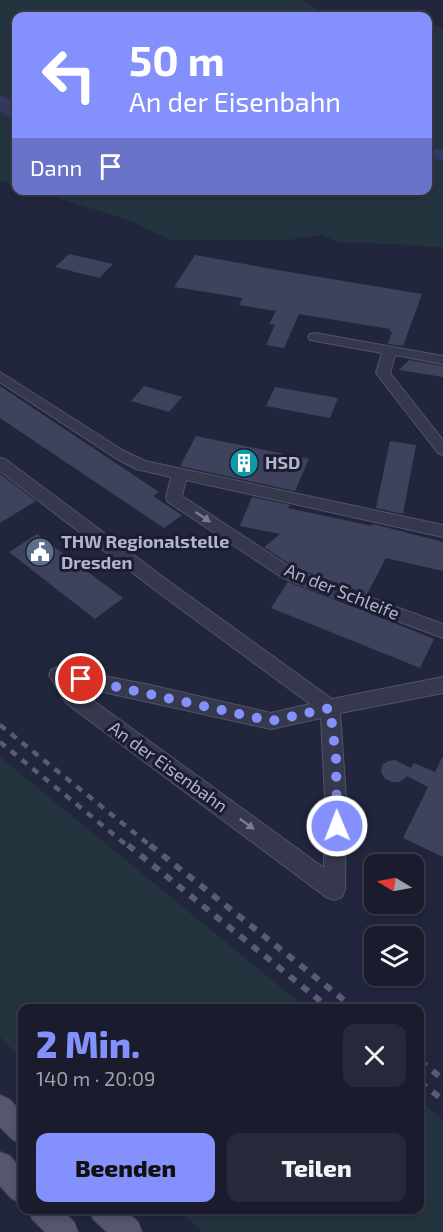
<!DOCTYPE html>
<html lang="de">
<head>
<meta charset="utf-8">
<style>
  :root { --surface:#1a1c2e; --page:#27293a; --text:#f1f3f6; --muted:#9fa1aa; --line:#383a4a; --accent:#8490fb }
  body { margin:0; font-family:"Exo 2",sans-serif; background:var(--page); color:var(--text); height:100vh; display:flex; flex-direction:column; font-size:22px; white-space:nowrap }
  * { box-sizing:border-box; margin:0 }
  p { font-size:20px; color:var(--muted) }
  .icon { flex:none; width:33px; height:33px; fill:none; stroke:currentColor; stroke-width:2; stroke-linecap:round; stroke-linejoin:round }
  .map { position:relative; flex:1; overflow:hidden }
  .drawer { position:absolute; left:18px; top:1004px; width:406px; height:210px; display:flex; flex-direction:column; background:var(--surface); border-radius:12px; box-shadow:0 3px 9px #0003,0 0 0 2px var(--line) }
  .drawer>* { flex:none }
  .hud { position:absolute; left:12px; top:12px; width:420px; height:183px; border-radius:12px; box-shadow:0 3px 9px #0003,0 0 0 2px var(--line); background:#8490fb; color:#fff; overflow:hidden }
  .needle { width:39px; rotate:280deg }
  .fabs { position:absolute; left:364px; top:854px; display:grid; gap:12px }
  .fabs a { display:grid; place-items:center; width:60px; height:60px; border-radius:12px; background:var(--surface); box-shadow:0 3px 9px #0003,0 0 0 2px var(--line); font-size:30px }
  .pin { position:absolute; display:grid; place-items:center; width:51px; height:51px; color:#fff; margin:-26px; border:3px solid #fff; border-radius:50%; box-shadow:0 2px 6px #0007 }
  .me { position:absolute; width:66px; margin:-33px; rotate:359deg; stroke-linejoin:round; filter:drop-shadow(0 0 4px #0008) }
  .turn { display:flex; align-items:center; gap:21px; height:126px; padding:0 18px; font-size:27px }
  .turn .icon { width:78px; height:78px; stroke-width:2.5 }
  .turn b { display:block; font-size:42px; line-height:51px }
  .then { display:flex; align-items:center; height:57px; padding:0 18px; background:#0003; gap:12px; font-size:22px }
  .round { display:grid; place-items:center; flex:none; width:63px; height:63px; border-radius:12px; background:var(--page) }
  .head { display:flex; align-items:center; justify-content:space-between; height:102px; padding:0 18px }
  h1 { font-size:36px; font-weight:800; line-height:45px; color:var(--accent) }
  .button { display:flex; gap:12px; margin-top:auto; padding:12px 18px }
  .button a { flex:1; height:69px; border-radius:12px; background:var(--accent); color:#111; font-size:24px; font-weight:800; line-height:69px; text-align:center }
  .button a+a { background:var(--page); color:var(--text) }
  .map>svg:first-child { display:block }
  .green { fill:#24343e }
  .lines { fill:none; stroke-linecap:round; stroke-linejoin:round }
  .river { fill:#333a62; fill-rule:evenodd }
  .building { fill:#3e425d }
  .street-casing { stroke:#515468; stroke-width:2 }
  .primary-casing { stroke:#3f4256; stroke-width:2 }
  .street { fill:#36394d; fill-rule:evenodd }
  .primary { fill:#54576d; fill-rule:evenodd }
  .rail-far1 { stroke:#585c74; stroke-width:4.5; stroke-dasharray:7 7; stroke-linecap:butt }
  .rail { stroke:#585c74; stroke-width:6; stroke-dasharray:8 8; stroke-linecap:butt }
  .oneway { fill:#7a7d91 }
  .route { stroke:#8490fb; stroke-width:10; stroke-dasharray:0 18 }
  .labels { text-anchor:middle; stroke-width:6; stroke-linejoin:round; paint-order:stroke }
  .poi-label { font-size:18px; font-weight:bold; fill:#b2b4c8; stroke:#1b1e32; text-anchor:start }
  .street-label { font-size:18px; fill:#b2b4c8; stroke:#1b1e32 }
</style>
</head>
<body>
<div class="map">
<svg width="443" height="1232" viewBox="0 0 443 1232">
  <rect width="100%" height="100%" fill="#22263d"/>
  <g class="green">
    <path d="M 0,0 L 302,0 L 321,11 L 343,16 L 16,16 L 16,185 L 0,181 Z"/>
    <path d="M 428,26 L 443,27 L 443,248 L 416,245 L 338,242 L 321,235 L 288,240 L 170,240 L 129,220 L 35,191 L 428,190 Z"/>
    <path d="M 0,757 L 306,1008 L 22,1008 L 22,1059 L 0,1037 Z"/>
    <path d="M 420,1101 L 443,1120 L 443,1232 L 202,1232 L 178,1209 L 420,1209 Z"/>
  </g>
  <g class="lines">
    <g class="river">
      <path d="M 0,96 L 6,97 L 16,107 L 16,120 L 10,119 L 0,110 Z"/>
      <path d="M 428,147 L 443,150 L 443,161 L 428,157 Z"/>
    </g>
  </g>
  <g class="building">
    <path d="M 69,254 L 113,264 L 99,278 L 55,267 Z"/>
    <path d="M 195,255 L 283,271 L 422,294 L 403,346 L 388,344 L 392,332 L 389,331 L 390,329 L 299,314 L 284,348 L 266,345 L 275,325 L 269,324 L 276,311 L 239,305 L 243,298 L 174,287 Z"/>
    <path d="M 409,360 L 443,366 L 443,377 L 399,370 Z"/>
    <path d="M 0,386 L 159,492 L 153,496 L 182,515 L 164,528 L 0,418 Z"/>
    <path d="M 144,386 L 182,397 L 169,412 L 131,401 Z"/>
    <path d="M 275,387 L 338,398 L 330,418 L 266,406 Z"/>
    <path d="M 196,436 L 309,459 L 295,491 L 180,466 Z"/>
    <path d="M 390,441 L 416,445 L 403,514 L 376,508 Z"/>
    <path d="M 0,474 L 36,501 L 0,523 Z"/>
    <path d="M 252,497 L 290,505 L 288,508 L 372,526 L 373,524 L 443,542 L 443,571 L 386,558 L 367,594 L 296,568 L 264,547 L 280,534 L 240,526 Z"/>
    <path d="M 37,534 L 123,598 L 95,619 L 9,552 Z"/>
    <path d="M 288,582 L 359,609 L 434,639 L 420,668 L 271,608 Z"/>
    <path d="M 443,756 L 443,857 L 403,838 L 428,787 L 407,776 L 400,782 L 392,782 L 385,779 L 381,772 L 382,765 L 388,761 L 395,760 L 411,768 L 414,763 L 435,772 Z"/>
  </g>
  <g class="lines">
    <g class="street-casing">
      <g id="street">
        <path d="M 315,333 L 443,356 L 443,364 L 395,355 L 390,373 L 443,440 L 443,455 L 438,453 L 376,373 L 382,353 L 310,340 L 308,337 L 310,334 Z"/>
        <path d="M 0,372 L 124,451 L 145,461 L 443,525 L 443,537 L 186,480 L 182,496 L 295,570 L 443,624 L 443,638 L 283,578 L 168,502 L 166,498 L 171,477 L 136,469 L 114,457 L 0,382 Z"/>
        <path d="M 0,458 L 5,459 L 167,580 L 332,699 L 443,677 L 443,693 L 340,713 L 346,798 L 345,889 L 342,897 L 334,900 L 326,897 L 66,703 L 49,675 L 51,670 L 58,667 L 150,685 L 271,713 L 310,704 L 155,590 L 0,471 ZM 76,686 L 271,729 L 321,718 L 325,798 L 324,868 L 80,691 Z"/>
      </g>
    </g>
    <g class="primary-casing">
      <g id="primary">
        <path d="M 0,1095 L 9,1099 L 22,1112 L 22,1144 L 13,1140 L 0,1127 Z"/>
        <path d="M 0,1152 L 10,1156 L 22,1170 L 22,1203 L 12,1199 L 0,1186 Z"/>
        <path d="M 28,1209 L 61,1209 L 74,1222 L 78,1232 L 45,1232 L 32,1219 Z"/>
        <path d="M 89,1209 L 124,1209 L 138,1222 L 142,1232 L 107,1232 L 93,1219 Z"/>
      </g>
    </g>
    <use href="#street" class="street"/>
    <use href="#primary" class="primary"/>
    <g class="rail-far1">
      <path d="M 0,725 L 152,847"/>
      <path d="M 0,742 L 129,847"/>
    </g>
    <g class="rail">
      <path d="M 128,845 L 329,1008"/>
      <path d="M 150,845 L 354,1008"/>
      <path d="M 420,1061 L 443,1079"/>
      <path d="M 420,1082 L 443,1100"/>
    </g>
  </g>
  <defs><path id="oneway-solid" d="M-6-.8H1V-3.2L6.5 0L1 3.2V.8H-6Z" transform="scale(1.5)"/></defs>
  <g class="oneway">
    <use href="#oneway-solid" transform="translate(203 517) rotate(34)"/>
    <use href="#oneway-solid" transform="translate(247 824) rotate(36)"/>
  </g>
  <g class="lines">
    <path class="route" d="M 81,679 L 271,721 L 330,708 L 336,758 L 337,826"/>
  </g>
  <defs>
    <g id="building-disc" transform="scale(1.5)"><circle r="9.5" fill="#0f9aa8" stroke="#1b1e32"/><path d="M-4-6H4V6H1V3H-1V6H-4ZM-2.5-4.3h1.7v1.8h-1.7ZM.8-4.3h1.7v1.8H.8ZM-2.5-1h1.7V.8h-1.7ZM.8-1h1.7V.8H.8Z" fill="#fff"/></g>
    <g id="civic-disc" transform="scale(1.5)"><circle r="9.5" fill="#5c6f8a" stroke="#1b1e32"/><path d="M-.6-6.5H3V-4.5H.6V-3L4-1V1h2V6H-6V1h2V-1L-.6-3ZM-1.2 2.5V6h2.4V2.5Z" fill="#fff"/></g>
  </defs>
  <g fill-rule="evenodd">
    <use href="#building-disc" x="244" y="463"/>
    <use href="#civic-disc" x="40" y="552"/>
  </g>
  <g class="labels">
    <g class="poi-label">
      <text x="265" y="469">HSD</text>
      <text x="61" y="548">THW Regionalstelle<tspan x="61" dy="21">Dresden</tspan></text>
    </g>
    <g class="street-label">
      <text transform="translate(342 592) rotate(22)" y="6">An der Schleife</text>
      <text transform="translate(168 767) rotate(36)" y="6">An der Eisenbahn</text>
    </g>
  </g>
</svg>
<div class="fabs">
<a><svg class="needle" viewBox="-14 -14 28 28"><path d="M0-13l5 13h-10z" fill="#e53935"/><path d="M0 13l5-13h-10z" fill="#9fa1aa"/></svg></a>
<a><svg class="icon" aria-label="layers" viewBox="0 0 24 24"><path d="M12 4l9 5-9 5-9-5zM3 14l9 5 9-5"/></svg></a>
</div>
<div class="pin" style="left:81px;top:679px;background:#d93025"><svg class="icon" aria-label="arrive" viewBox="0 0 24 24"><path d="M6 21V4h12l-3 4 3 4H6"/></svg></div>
<svg class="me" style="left:337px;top:826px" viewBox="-20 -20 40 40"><circle r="17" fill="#8490fb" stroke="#fff" stroke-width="3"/><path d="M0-11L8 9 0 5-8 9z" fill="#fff"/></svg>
<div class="hud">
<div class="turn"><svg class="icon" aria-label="left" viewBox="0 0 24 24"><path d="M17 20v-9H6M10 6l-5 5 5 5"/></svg><div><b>50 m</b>An der Eisenbahn</div></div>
<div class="then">Dann<svg class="icon" aria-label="arrive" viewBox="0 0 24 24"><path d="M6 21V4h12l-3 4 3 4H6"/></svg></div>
</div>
<section class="drawer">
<div class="head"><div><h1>2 Min.</h1><p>140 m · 20:09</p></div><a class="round"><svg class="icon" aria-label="close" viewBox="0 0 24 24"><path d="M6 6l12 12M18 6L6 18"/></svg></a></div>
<div class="button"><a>Beenden</a><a>Teilen</a></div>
</section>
</div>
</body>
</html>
